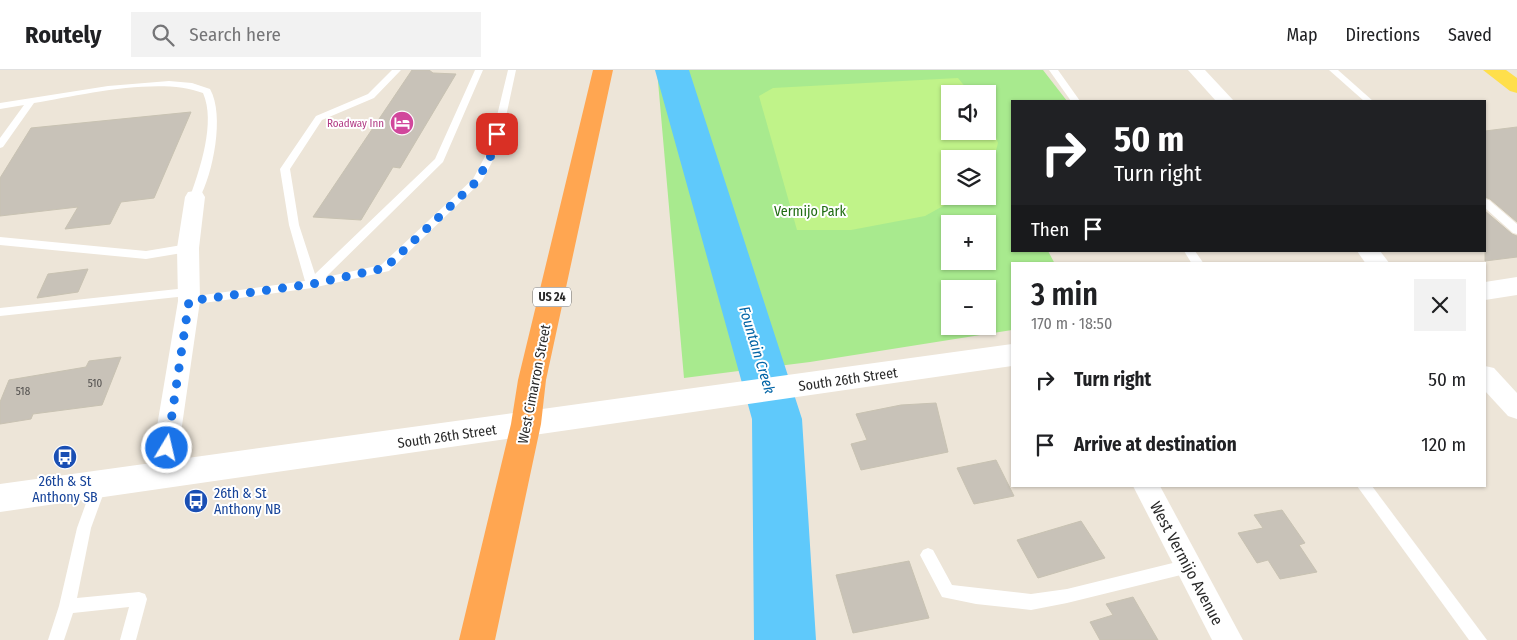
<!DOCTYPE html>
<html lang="en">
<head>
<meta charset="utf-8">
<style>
  :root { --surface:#fff; --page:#f2f2f2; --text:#202124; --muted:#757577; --line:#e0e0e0 }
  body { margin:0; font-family:"Fira Sans Condensed",sans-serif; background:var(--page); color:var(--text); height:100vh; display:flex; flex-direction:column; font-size:19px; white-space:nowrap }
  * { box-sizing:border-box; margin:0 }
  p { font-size:16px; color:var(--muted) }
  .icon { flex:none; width:28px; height:28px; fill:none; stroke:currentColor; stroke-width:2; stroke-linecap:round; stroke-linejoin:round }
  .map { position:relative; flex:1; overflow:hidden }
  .side { position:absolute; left:1011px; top:192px; width:475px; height:225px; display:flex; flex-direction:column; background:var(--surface); border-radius:0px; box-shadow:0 1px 4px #0004 }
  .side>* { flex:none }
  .guide { position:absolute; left:1011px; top:30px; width:475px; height:152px; border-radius:0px; box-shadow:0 1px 4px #0004; background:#202124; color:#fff; overflow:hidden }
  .fabs { position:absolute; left:941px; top:15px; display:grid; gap:10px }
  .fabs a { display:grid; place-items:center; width:55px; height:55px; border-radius:0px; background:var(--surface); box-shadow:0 1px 4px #0004; font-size:25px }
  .pin { position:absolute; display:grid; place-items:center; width:42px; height:42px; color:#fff; margin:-21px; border-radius:10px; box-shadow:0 2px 8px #0006 }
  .me { position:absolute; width:55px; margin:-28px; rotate:9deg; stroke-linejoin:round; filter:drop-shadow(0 0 4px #0008) }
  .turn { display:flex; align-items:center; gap:18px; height:105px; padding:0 20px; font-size:22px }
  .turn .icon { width:65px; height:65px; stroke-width:2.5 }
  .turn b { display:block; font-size:35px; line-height:42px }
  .then { display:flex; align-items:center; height:48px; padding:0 20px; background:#0003; gap:10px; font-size:19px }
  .round { display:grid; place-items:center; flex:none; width:52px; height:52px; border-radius:0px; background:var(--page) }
  .summary { display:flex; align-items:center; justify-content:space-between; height:85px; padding:0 20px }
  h1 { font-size:30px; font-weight:600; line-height:38px }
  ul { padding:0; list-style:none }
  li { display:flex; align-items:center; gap:15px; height:65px; padding:0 20px }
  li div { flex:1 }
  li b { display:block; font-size:19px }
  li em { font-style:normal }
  header { display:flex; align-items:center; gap:30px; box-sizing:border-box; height:70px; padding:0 25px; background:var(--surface); border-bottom:1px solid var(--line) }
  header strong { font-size:24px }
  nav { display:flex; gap:28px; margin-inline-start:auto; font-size:18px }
  .search { width:350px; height:45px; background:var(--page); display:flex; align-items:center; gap:12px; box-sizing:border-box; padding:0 18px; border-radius:0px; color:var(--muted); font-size:19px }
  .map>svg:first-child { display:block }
  .green { fill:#a8ea8e; fill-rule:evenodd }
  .pitch { fill:#c0f389 }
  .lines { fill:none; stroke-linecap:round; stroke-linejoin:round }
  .river { fill:#5fc9fb; fill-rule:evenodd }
  .building { fill:#c8c2b8; stroke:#c8c2b2 }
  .lane { fill:#fff; fill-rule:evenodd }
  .street { fill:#fff; fill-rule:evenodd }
  .secondary { fill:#fff; fill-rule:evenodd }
  .primary { fill:#ffdf4b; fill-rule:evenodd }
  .highway { fill:#ffa651; fill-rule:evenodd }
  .route { stroke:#1a73e8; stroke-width:9; stroke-dasharray:0 16.2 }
  .labels { text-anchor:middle; stroke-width:4; stroke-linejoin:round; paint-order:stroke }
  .far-hotel-label { font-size:11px; fill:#b23c85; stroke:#fff; text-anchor:end }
  .number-label { font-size:11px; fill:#514f4d }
  .shield { fill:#fff; stroke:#696969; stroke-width:1 }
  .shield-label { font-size:12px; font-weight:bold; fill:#292929 }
  .park-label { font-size:14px; fill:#206c12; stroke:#fff }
  .street-label { font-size:14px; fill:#292929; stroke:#fff }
  .transit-label { font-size:14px; fill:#164399; stroke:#fff }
  .water-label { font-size:15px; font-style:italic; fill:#0063a5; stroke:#fff }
  .near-street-label { font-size:16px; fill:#292929; stroke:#fff }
</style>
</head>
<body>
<header>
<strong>Routely</strong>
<div class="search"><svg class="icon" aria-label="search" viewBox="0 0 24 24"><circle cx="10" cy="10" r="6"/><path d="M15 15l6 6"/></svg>Search here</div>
<nav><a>Map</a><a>Directions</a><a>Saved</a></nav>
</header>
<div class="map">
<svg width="1517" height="570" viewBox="0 0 1517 570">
  <rect width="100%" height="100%" fill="#ede5d8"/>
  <path class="green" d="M 657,0 L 1043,0 L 1067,31 L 1012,31 L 1012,181 L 1048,181 L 1055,194 L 1012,194 L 1012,260 L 810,292 L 684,308 ZM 950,24 L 988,24 L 988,61 L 950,61 ZM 950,89 L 988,89 L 988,126 L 950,126 ZM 950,154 L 988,154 L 988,191 L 950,191 ZM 950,219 L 988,219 L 988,256 L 950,256 Z"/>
  <path class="pitch" d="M 958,8 L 971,24 L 950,24 L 950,61 L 988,61 L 988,47 L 998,73 L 990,102 L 988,105 L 988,89 L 950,89 L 950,126 L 961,126 L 925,146 L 851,160 L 797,160 L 759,26 L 773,18 Z"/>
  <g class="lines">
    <path class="river" d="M 655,0 L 689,0 L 802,349 L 816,570 L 754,570 L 752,349 Z"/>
  </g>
  <g class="building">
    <path d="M 412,0 L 429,0 L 433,3 L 456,4 L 400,98 L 393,97 L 361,150 L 313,147 Z"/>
    <path d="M 191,42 L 154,128 L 121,132 L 110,154 L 65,159 L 78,137 L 0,146 L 0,108 L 31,58 Z"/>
    <path d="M 1517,57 L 1517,152 L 1490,129 L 1485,127 L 1485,61 Z"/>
    <path d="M 1485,141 L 1512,164 L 1517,166 L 1517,187 L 1485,191 Z"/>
    <path d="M 88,199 L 78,222 L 37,228 L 48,204 Z"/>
    <path d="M 121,287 L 102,335 L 33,344 L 31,349 L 0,354 L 0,332 L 9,310 L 86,297 L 89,291 Z"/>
    <path d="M 936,333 L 948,382 L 861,400 L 851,374 L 867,370 L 856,344 L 901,335 Z"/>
    <path d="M 996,390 L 1014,426 L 974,434 L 957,398 Z"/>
    <path d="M 1282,440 L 1305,473 L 1299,475 L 1317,502 L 1280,509 L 1268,490 L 1257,493 L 1238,463 L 1263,458 L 1254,445 Z"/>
    <path d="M 1081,451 L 1105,488 L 1038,508 L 1017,470 Z"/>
    <path d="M 909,491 L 929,548 L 853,563 L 836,505 Z"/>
    <path d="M 1133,527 L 1158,570 L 1100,570 L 1090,552 L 1113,545 L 1106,534 Z"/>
  </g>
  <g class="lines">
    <g class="lane">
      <path d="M 392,0 L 401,0 L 374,28 L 322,50 L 290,99 L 299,155 L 315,204 L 435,89 L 475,0 L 483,0 L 443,92 L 326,207 L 381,195 L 473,109 L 489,79 L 508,0 L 516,0 L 499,79 L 482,111 L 389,201 L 312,218 L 189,235 L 185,234 L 183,231 L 189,227 L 305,211 L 289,155 L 280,99 L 316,46 L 368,24 Z"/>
      <path d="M 1049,0 L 1058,0 L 1080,31 L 1071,31 Z"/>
      <path d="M 1329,0 L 1338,0 L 1373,31 L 1364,31 Z"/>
      <path d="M 169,11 L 192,13 L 210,19 C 225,45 213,104 199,129 L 195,130 L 190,127 C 200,99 216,52 203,23 C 160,6 81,25 34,33 L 3,77 L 0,78 L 0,68 L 24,35 L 0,39 L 0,33 L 108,16 Z"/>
      <path d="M 1485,129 L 1489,130 L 1517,154 L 1517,164 L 1513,163 L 1485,138 Z"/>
      <path d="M 0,167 L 146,181 L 188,174 L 194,178 L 188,182 L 146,189 L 0,175 Z"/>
      <path d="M 1184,181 L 1195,181 L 1204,194 L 1192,194 Z"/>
      <path d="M 187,218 L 193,222 L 187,226 L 0,246 L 0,238 Z"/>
      <path d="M 100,408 L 105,410 L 107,414 L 91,458 L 77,528 L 139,522 L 145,524 L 147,529 L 136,570 L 120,570 L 129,537 L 73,543 L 64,570 L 48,570 L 59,536 L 77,458 L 93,414 L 95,410 Z"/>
      <path d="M 1357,416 L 1372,416 L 1487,570 L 1469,570 Z"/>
      <path d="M 928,478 L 933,480 L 952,515 L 1031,524 L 1067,519 L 1189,489 L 1194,491 L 1197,496 L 1194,501 L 1189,503 L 1067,533 L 1031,540 L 976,534 L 942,527 L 920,485 L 923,480 Z"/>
    </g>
    <g class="street">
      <path d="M 1188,0 L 1205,0 L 1234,31 L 1216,31 Z"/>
      <path d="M 195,121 L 202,122 L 205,127 L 199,178 L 200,231 L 175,404 L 171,412 L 162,415 L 153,412 L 149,404 L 178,231 L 177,178 L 185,127 L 188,122 Z"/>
      <path d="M 1357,181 L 1380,181 L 1390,194 L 1366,194 Z"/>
      <path d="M 1485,296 L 1494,298 L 1517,323 L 1517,349 L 1508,346 L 1485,321 Z"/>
      <path d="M 1133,416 L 1160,416 L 1243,570 L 1212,570 Z"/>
    </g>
    <g class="secondary">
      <path d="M 1517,207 L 1517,225 L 1485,230 L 1485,212 Z"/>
      <path d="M 1012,274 L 1012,296 L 0,442 L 0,414 Z"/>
    </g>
    <path class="primary" d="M 1483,0 L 1506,0 L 1517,8 L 1517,23 L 1510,21 Z"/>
    <path class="highway" d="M 593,0 L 613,0 L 546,310 L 541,354 L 495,570 L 459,570 L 511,354 L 518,310 Z"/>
  </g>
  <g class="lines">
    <path class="route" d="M 167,378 L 189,231 L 312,214 L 385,198 L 477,111 L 494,80 L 497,64"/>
  </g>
  <defs>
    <g id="hotel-disc" transform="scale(1.25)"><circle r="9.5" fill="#d1479c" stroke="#fff"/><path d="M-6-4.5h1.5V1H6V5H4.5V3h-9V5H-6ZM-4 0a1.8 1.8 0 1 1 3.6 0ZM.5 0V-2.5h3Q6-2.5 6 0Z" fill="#fff"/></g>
    <g id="bus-disc" transform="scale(1.25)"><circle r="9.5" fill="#1a4fb4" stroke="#fff"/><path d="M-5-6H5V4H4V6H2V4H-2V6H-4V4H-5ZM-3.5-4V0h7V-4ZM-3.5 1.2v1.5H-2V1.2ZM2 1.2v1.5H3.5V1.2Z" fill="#fff"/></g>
  </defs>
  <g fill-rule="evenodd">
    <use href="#hotel-disc" x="402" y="53"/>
    <use href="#bus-disc" x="65" y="387"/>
    <use href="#bus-disc" x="196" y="431"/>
  </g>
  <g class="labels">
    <g class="far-hotel-label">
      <text x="384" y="57">Roadway Inn</text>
    </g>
    <g class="number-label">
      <text x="95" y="317">510</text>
      <text x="23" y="325">518</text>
    </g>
    <rect class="shield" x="533" y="217.5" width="38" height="19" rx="4"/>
    <g class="shield-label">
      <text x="552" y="231">US 24</text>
    </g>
    <g class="park-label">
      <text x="810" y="146">Vermijo Park</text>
    </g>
    <g class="street-label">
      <text transform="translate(848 309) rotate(-8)" y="5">South 26th Street</text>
      <text transform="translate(534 314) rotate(-79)" y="5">West Cimarron Street</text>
      <text transform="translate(447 366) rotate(-8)" y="5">South 26th Street</text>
    </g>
    <g class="transit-label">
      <text x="65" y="416">26th &amp; St<tspan x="65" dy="16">Anthony SB</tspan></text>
      <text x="214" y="428" text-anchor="start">26th &amp; St<tspan x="214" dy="16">Anthony NB</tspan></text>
    </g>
    <g class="water-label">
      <text transform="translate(757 280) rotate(73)" y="5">Fountain Creek</text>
    </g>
    <g class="near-street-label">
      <text transform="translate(1187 493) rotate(62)" y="6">West Vermijo Avenue</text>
    </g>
  </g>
</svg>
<div class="fabs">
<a><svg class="icon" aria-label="sound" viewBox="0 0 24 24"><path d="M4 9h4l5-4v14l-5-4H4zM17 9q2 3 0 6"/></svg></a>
<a><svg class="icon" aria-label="layers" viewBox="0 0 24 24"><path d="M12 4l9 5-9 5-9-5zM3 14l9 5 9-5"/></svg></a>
<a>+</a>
<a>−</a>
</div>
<div class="pin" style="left:497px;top:64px;background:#d93025"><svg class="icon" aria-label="arrive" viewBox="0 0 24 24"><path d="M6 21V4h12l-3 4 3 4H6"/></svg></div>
<svg class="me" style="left:167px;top:378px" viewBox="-20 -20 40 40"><circle r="17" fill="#1a73e8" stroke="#fff" stroke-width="3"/><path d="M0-11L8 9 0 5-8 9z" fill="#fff"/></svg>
<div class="guide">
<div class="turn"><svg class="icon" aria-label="right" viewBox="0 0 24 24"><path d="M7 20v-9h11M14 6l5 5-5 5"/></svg><div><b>50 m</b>Turn right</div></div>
<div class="then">Then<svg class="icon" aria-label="arrive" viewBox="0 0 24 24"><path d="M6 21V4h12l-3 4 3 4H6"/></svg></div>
</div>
<section class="side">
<div class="summary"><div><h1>3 min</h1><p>170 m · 18:50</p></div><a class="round"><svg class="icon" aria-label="close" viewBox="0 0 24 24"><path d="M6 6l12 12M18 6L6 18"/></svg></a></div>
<ul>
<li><svg class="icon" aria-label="right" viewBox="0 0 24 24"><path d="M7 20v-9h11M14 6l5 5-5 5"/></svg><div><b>Turn right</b></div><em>50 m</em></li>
<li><svg class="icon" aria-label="arrive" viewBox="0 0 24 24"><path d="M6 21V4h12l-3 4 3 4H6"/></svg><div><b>Arrive at destination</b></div><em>120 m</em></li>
</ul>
</section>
</div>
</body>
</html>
